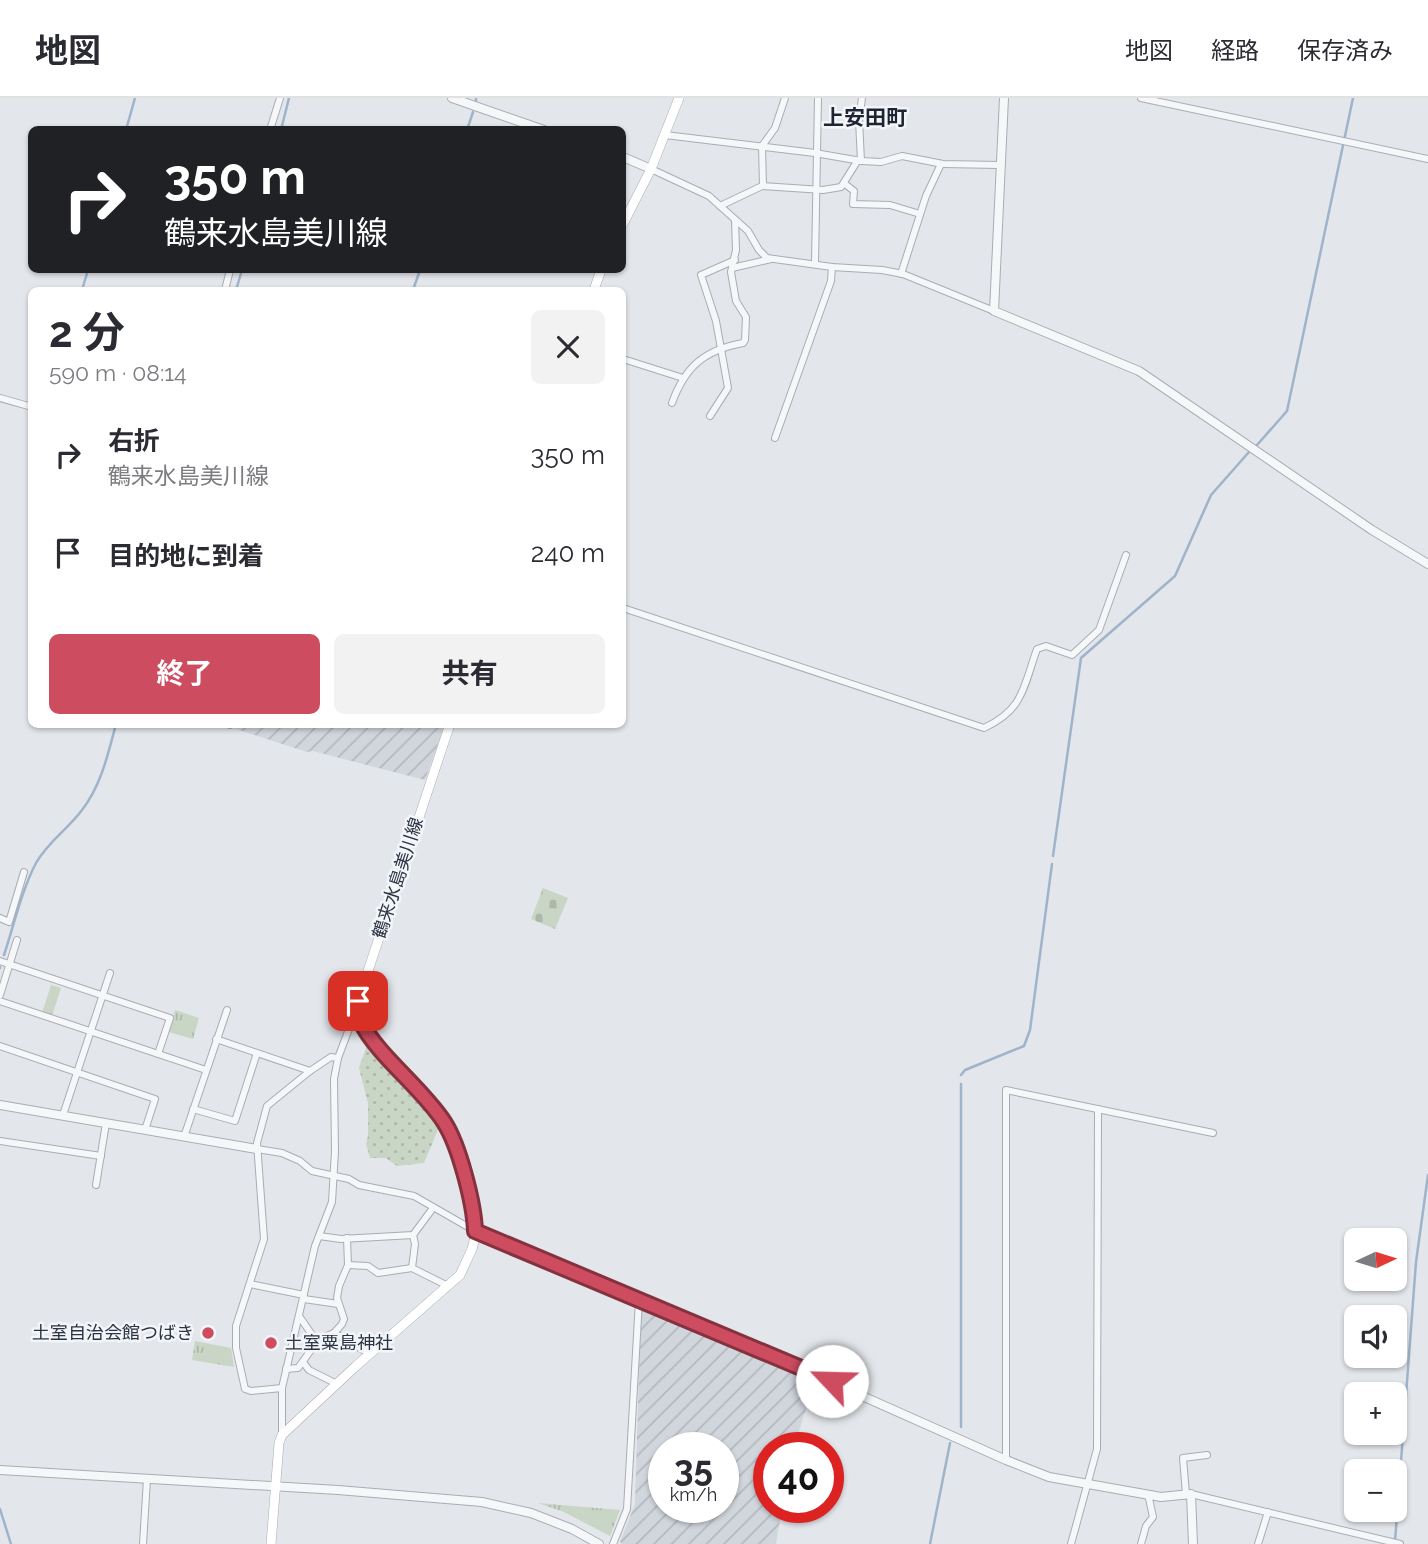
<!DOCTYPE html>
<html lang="ja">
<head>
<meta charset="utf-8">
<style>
  :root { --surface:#fff; --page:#f2f2f3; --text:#2b2b33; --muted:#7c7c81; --line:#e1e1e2; --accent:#cd4c60 }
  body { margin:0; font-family:Raleway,"Noto Sans JP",sans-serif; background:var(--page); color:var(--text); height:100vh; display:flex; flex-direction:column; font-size:26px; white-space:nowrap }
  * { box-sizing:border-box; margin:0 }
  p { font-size:23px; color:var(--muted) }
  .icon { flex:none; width:38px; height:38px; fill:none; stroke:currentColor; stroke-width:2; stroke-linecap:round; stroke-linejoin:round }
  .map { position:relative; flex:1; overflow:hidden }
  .panel { position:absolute; left:28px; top:189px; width:598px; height:441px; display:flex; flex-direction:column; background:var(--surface); border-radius:10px; box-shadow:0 2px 5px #0004 }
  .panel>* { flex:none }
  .top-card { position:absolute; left:28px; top:28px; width:598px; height:147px; border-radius:10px; box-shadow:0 2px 5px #0004; background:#202124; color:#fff; overflow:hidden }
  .needle { width:46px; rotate:86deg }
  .tools { position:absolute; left:1344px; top:1130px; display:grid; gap:14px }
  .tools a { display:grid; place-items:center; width:63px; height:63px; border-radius:10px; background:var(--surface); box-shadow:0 2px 5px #0004; font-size:35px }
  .speed { position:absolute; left:648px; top:1334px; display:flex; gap:14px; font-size:35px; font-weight:700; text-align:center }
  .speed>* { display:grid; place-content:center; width:91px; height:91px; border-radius:50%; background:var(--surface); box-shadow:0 2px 5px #0004; line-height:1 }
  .speed small { font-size:18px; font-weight:400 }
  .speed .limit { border:10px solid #d22; background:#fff; color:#111 }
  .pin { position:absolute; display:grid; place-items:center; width:60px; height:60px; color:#fff; margin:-30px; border-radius:14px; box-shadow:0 4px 10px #0006 }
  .me { position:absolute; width:77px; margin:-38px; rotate:294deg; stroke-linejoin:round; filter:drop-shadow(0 0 5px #0008) }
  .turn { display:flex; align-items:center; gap:24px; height:147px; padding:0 21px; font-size:32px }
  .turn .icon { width:91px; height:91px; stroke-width:2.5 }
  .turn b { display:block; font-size:49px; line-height:60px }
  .round { display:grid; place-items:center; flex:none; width:74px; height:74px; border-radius:10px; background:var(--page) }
  .head { display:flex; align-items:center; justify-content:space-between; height:119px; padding:0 21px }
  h1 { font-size:42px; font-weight:700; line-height:52px }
  .action { display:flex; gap:14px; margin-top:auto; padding:14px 21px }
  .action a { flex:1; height:80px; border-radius:10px; background:var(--accent); color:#fff; font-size:28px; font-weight:700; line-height:80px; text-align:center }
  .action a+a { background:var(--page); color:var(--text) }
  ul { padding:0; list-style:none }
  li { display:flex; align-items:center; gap:21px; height:98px; padding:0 21px }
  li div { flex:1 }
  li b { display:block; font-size:26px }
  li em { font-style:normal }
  header { display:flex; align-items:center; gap:42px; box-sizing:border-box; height:98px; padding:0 35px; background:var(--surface); border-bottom:2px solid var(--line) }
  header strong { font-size:33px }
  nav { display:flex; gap:38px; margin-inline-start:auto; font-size:24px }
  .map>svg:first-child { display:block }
  .industrial { fill:url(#industrial-furrows); fill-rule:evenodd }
  .grass { fill:url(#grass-dots) }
  .cemetery { fill:url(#cemetery-stones) }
  .park { fill:url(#park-tufts) }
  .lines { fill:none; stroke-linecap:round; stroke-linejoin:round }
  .stream { stroke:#9fb4ca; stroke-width:2.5 }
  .minor-casing { stroke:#a8adb5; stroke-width:8 }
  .tertiary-casing { stroke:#a8adb5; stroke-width:10 }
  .secondary-casing { stroke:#a8adb5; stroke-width:10 }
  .minor { stroke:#f6f7f9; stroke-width:6 }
  .tertiary { stroke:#f6f7f9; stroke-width:8 }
  .secondary { stroke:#fff; stroke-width:9 }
  .route-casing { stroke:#85313e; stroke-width:18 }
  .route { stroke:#cd4c60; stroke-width:12 }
  .poi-dot { fill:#cd4c60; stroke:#f3f5f8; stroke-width:2.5 }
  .labels { text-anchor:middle; stroke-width:5; stroke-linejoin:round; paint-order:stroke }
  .street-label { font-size:18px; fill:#2b3443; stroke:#f3f5f8 }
  .poi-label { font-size:18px; fill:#2b3443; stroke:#f3f5f8; text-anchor:end }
  .quarter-label { font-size:21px; font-weight:bold; fill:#1d2534; stroke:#f3f5f8 }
</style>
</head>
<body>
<header>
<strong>地図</strong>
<nav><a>地図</a><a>経路</a><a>保存済み</a></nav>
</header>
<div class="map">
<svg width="1428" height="1446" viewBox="0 0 1428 1446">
  <defs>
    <pattern id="industrial-furrows" width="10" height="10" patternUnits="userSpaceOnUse" patternTransform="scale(1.75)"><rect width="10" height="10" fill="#d1d6dd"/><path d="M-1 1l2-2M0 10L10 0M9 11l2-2" fill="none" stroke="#b4b8bf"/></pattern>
    <pattern id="grass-dots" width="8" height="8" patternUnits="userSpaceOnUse" patternTransform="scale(1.75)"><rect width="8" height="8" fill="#c9d5c5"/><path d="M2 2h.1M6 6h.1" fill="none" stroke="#adb7aa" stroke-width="1.8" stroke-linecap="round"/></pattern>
    <pattern id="cemetery-stones" width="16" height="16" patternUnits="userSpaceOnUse" patternTransform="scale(1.75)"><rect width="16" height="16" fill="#c9d5c5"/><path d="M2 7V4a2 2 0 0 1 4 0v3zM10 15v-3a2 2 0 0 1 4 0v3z" fill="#adb7aa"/></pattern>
    <pattern id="park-tufts" width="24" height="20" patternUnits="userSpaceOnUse" patternTransform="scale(1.75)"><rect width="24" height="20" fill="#c9d5c5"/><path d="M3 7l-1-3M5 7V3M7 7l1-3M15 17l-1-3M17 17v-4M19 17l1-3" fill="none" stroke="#adb7aa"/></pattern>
  </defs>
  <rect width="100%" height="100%" fill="#e3e6eb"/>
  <g class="industrial">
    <path d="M 224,627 L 445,627 L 425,682 L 313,653 L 307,654 Z"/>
    <path d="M 641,1208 L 815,1282 L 794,1349 L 768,1349 L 768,1409 L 782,1409 L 776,1446 L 622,1446 L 620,1444 L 635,1406 ZM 663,1349 L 723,1349 L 723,1409 L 663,1409 Z"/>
  </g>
  <path class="grass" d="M 368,944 L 423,1004 L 440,1027 L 424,1065 L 397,1068 L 386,1060 L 370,1060 L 366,1046 L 368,1038 L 368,1005 L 359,970 Z"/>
  <path class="cemetery" d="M 543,790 L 568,800 L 555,831 L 531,821 Z"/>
  <g class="park">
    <path d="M 51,887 L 61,890 L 52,918 L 42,915 Z"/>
    <path d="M 175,912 L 199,920 L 193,941 L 169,934 Z"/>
    <path d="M 195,1243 L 231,1250 L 234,1269 L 192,1262 Z"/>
    <path d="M 538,1405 L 620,1412 L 610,1438 L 564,1414 Z"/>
  </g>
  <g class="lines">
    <g class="stream">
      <path d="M 476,0 L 476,3"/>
      <path d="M 126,32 L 135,0"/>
      <path d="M 281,32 L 289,0"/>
      <path d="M 467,32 L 473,14"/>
      <path d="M 82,192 L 88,172"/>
      <path d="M 236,192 L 242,172"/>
      <path d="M 413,192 L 420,172"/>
      <path d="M 1257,347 L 1287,313 L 1353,0"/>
      <path d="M 1053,758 L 1081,560 L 1175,478 L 1211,397 L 1249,354"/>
      <path d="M 4,857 C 14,827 21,794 36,765 C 48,744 68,731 82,712 C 101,688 108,656 116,626"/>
      <path d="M 0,870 L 0,869"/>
      <path d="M 961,977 L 965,972 L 1024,948 L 1030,932 L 1052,766"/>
      <path d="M 961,1329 L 961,986"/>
      <path d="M 0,1411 L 11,1446"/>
      <path d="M 1395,1443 L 1416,1164 L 1428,1077"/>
      <path d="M 930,1446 L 950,1345"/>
    </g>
    <g class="minor-casing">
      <g id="minor">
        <path d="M 1141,0 L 1428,61"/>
        <path d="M 270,32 L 280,0"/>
        <path d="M 665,37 L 815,55 L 861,63 L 859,22 L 862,0"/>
        <path d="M 861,63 L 881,64 L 902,58 L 943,66 L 1000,67"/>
        <path d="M 651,71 L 709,98 L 748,133 L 759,152 L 767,160 L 832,169 L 882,172 L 903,176 L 994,213"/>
        <path d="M 845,86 L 854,93 L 853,106 L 890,107 L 920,116"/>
        <path d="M 763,88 L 762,48 L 775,30 L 785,0"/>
        <path d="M 720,108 L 762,88 L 823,92 L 841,89 L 858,62"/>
        <path d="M 815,165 L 818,0"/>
        <path d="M 732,170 L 771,161"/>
        <path d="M 901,176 L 926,98 L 941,66"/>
        <path d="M 225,192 L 230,172"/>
        <path d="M 623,261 L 683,280"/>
        <path d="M 0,300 L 32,309"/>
        <path d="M 672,305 C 685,269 704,252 743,245 L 745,242 L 746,219 L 736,203 L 731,174 L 736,152 L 735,122"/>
        <path d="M 710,318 L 728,290 L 716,223 L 701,177 L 735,162"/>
        <path d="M 775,340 L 831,183 L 832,169"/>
        <path d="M 623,510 L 984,630 C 1024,611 1023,590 1037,551 L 1046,548 L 1072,557 L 1099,532 L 1126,457"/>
        <path d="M 230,627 L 230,626"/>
        <path d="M 0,820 L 9,824 L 24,774"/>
        <path d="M 0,863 L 170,920 L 158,956"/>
        <path d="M 0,897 L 17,842"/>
        <path d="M 0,903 L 206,972"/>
        <path d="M 216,941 L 310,973"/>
        <path d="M 0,948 L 155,1001 L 145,1032"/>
        <path d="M 193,1011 L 235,1023 L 257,955"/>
        <path d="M 63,1017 L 110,875"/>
        <path d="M 184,1039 L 227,912"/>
        <path d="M 0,1043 L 101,1058"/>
        <path d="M 257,1051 L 282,1055 L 300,1063 L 312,1073 L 349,1081 L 359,1087 L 414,1098 L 475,1133"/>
        <path d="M 96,1087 L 106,1025"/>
        <path d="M 413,1137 L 415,1146 L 412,1170 L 448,1188"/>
        <path d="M 319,1138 L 341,1141 L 413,1137 L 433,1110"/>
        <path d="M 348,1167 L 368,1168 L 378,1175 L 412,1170"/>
        <path d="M 250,1186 L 304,1197"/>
        <path d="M 304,1201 L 338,1206"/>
        <path d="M 299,1218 L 317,1244"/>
        <path d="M 334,1235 L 370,1256"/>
        <path d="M 303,1264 L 309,1272 L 337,1286"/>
        <path d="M 286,1271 L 298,1270 L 319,1241 L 334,1235 L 342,1226 L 344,1221 L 337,1200 L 339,1188 L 348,1167 L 347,1140"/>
        <path d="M 282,1290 L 251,1293 L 245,1291 L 236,1250 L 236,1228 L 264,1141 L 257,1045 L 267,1008 L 310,973 L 331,959 L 338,960"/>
        <path d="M 282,1337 L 282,1290 L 315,1148 L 332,1104 L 335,1053 L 334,981 L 338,960 L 352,923 L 359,919"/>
        <path d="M 1006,1362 L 1006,992 L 1213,1035"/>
        <path d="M 1186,1396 L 1183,1360 L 1207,1357"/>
        <path d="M 1191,1396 L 1400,1446"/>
        <path d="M 143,1446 L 147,1381"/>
        <path d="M 613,1446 L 627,1411 L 639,1202"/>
        <path d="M 1071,1446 L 1097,1351 L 1098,1011"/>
        <path d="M 1141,1446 L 1146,1428 L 1153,1419 L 1148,1396"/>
        <path d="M 1258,1446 L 1268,1414"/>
      </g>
    </g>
    <g class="tertiary-casing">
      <g id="tertiary">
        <path d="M 452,0 L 544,32"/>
        <path d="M 1004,0 L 994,213 L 1139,273 L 1372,432 L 1428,466"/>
        <path d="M 623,59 L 651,71"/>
        <path d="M 0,1007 L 257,1051"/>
        <path d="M 475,1133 L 752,1249 L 1006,1362 L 1049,1379 L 1161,1399 L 1191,1396 L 1193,1446"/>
        <path d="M 0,1372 L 338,1392 L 482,1404 L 531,1415 L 572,1431 L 599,1446"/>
      </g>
    </g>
    <g class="secondary-casing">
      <g id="secondary">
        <path d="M 623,126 L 651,71 L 679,0"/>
        <path d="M 594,192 L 601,172"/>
        <path d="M 271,1446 L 279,1345 L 282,1337 L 356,1268 L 460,1177 L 472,1151 L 475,1139 L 475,1125 L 468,1098 L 452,1037 L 424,997 L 362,927 L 357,911 L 364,885 L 450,626"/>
      </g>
    </g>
    <use href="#minor" class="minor"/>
    <use href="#tertiary" class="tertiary"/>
    <use href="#secondary" class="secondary"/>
  </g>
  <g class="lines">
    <g class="route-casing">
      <path id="route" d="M 358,903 C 357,910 358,917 361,924 C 377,957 422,990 444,1024 C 459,1047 474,1105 475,1133 L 832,1283"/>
    </g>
    <use href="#route" class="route"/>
  </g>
  <g class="poi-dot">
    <circle cx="208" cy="1235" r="7"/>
    <circle cx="271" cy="1245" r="7"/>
  </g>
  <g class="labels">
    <g class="street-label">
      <text transform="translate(398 780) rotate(-72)" y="6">鶴来水島美川線</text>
    </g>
    <g class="poi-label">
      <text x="194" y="1241">土室自治会館つばき</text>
      <text x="285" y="1251" text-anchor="start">土室粟島神社</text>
    </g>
    <g class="quarter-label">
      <text x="865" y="27">上安田町</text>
    </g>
  </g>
</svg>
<div class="tools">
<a><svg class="needle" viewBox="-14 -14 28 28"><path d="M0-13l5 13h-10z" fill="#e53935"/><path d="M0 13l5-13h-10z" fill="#7c7c81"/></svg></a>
<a><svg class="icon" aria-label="sound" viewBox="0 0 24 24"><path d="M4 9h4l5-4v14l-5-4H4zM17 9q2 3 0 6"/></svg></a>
<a>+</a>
<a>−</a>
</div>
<div class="speed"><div>35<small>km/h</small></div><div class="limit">40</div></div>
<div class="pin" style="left:358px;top:903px;background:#d93025"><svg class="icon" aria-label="arrive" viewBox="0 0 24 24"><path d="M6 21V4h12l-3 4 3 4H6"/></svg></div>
<svg class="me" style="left:832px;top:1283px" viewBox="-20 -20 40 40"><circle r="19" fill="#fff"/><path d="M0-13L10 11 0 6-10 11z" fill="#cd4c60"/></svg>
<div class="top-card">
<div class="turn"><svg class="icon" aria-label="right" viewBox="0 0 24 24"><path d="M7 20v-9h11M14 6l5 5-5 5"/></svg><div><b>350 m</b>鶴来水島美川線</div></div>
</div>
<section class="panel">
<div class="head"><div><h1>2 分</h1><p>590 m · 08:14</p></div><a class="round"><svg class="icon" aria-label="close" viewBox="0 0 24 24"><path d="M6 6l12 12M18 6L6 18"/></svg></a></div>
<ul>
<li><svg class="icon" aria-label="right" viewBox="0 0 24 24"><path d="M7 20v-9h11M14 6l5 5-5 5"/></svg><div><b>右折</b><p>鶴来水島美川線</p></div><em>350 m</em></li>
<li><svg class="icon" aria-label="arrive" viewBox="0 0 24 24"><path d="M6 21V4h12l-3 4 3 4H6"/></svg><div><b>目的地に到着</b></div><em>240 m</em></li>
</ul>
<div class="action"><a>終了</a><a>共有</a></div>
</section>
</div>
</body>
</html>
